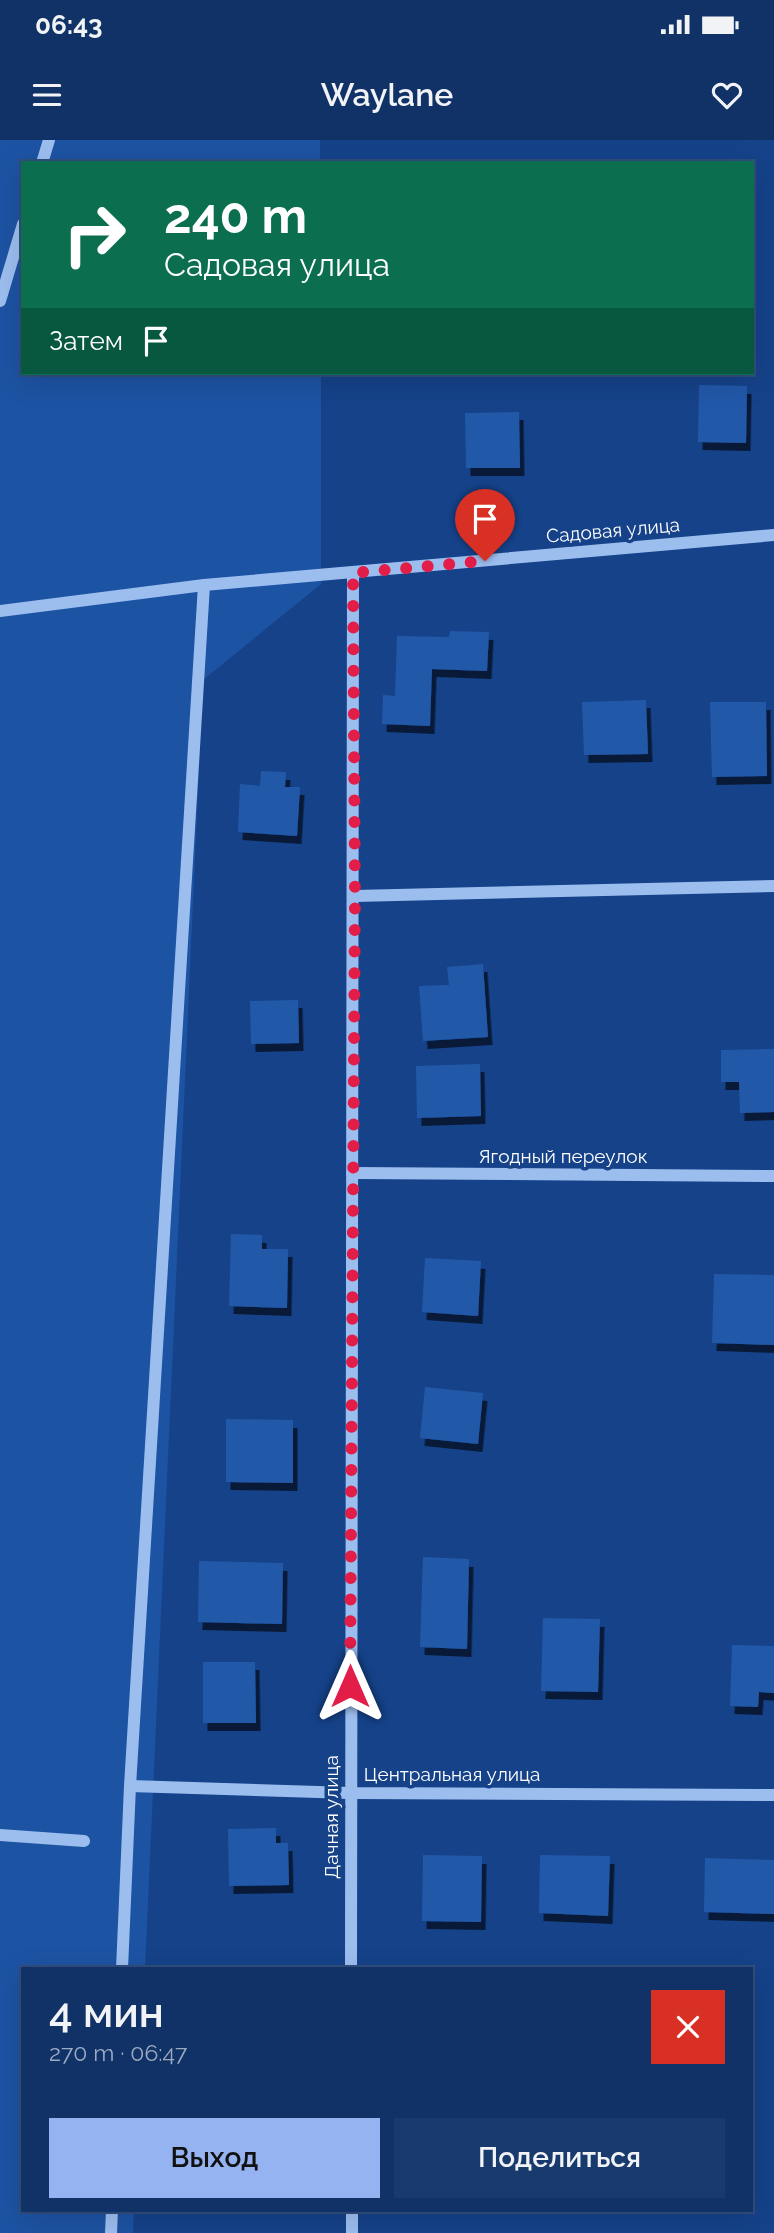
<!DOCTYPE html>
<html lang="ru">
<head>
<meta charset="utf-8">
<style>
  :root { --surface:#103267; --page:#193a6d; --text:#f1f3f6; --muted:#9caac0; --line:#304d7b; --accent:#95b2f1 }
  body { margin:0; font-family:Raleway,sans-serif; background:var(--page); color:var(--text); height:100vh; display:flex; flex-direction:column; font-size:26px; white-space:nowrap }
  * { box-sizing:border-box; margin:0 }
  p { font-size:23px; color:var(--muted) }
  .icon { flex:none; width:38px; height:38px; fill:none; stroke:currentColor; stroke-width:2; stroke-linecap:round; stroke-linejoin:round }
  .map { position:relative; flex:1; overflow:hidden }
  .details { position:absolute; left:21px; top:1827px; width:732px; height:245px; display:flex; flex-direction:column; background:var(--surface); border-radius:0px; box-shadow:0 7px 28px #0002,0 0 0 2px var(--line) }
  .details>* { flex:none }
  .guide { position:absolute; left:21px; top:21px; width:733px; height:214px; border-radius:0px; box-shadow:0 7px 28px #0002,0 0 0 2px var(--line); background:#0b6e4f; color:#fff; overflow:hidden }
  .pin { position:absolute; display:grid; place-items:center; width:60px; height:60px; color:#fff; margin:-72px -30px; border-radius:50% 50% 50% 0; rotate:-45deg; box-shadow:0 0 7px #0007 }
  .pin .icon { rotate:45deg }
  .me { position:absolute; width:77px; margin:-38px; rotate:0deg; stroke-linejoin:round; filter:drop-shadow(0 0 5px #0008) }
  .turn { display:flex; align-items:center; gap:24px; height:147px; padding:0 28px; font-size:32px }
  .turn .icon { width:91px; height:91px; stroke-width:2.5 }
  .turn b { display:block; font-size:49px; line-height:60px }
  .then { display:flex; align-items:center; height:66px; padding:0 28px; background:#0003; gap:14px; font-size:26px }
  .round { display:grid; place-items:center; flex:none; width:74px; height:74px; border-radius:0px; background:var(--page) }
  .summary { display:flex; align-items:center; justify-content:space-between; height:119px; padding:0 28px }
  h1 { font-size:42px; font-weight:600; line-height:52px }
  .primary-button { display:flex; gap:14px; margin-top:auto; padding:14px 28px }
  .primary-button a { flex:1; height:80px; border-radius:0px; background:var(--accent); color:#111; font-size:28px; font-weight:600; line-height:80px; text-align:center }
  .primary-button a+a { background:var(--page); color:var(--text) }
  .status { display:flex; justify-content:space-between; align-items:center; height:49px; padding:0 35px; background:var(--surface); direction:ltr }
  .status svg { height:19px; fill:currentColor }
  header { display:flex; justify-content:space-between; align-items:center; height:91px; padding:0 28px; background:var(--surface); font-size:32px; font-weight:600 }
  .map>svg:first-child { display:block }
  .green { fill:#1d53a3 }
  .building { fill:#2358a8; filter:url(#shadow) }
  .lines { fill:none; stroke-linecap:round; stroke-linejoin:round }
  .minor { stroke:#9cbeef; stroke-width:12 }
  .route { stroke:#e11d48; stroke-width:12; stroke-dasharray:0 21.6 }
  .labels { text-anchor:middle; stroke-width:7; stroke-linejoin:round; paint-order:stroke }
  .street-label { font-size:19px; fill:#fff; stroke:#154289 }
</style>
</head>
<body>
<div class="status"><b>06:43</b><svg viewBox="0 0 49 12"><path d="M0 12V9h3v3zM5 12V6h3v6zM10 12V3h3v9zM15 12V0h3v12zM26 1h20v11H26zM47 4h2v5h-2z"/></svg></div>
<header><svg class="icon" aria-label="menu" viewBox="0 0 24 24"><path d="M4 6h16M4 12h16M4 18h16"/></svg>Waylane<svg class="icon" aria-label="heart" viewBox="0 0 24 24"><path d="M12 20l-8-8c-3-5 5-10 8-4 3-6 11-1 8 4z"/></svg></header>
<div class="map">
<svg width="774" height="2093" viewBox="0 0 774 2093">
  <defs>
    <filter id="shadow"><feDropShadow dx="4.5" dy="8" stdDeviation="0" flood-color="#0009"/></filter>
  </defs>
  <rect width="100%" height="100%" fill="#154289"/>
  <path class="green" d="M 0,0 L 320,0 L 320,23 L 23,23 L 23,233 L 321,233 L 321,444 L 203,540 L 145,1829 L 23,1829 L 23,2070 L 134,2070 L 133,2093 L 0,2093 Z"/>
  <g class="building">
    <path d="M 699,245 L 747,246 L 746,303 L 698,302 Z"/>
    <path d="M 519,272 L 520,328 L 466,328 L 465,273 Z"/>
    <path d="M 450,491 L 489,492 L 487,531 L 432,529 L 430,586 L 382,584 L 383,555 L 395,556 L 397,496 L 449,497 Z"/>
    <path d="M 646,560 L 648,614 L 584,615 L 582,562 Z"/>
    <path d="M 710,562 L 766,562 L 767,636 L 712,637 Z"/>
    <path d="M 261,631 L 286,632 L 285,647 L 300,647 L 297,696 L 238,692 L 240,644 L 260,646 Z"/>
    <path d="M 483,824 L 488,897 L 423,901 L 419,846 L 449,845 L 447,827 Z"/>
    <path d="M 298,860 L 299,903 L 251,904 L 250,861 Z"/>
    <path d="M 774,909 L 774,972 L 740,973 L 739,942 L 721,942 L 721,910 Z"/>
    <path d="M 480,924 L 481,976 L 417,978 L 416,926 Z"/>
    <path d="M 231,1094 L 262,1095 L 262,1109 L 288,1109 L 287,1168 L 229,1166 Z"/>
    <path d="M 425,1118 L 481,1121 L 478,1176 L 422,1172 Z"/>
    <path d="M 714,1134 L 774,1135 L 774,1205 L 712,1203 Z"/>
    <path d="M 425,1247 L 483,1253 L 478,1304 L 420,1298 Z"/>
    <path d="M 226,1279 L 293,1280 L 293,1343 L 226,1342 Z"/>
    <path d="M 423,1417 L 469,1419 L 467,1509 L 420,1507 Z"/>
    <path d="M 199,1421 L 283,1423 L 282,1484 L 198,1482 Z"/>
    <path d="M 543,1478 L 600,1479 L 598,1552 L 541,1551 Z"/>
    <path d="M 732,1505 L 774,1506 L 774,1553 L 759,1552 L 758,1567 L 730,1566 Z"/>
    <path d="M 203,1522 L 255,1522 L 256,1583 L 203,1583 Z"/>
    <path d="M 276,1688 L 276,1703 L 288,1703 L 289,1745 L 229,1746 L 228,1689 Z"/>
    <path d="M 423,1715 L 482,1716 L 481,1782 L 422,1781 Z"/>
    <path d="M 540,1715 L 610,1716 L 608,1776 L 539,1773 Z"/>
    <path d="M 705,1718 L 774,1720 L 774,1774 L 704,1772 Z"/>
  </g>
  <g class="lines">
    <g class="minor">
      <path d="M 42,23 L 49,0"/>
      <path d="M 0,161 L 23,84"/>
      <path d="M 0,471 L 204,445 L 774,395"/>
      <path d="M 355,756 L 774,746"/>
      <path d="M 352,1033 L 774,1036"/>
      <path d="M 130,1646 L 350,1653 L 774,1655"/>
      <path d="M 0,1695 L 84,1701"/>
      <path d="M 122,1829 L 130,1646 L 204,445"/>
      <path d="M 351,1829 C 348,1364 356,898 353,433"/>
      <path d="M 352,2070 L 352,2093"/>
      <path d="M 111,2093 L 112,2070"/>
    </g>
  </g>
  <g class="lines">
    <path class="route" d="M 350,1546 L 355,756 L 353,433 L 485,421"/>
  </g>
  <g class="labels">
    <g class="street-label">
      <text transform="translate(613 390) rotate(-5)" y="7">Садовая улица</text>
      <text x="563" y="1023">Ягодный переулок</text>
      <text x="452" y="1641">Центральная улица</text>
      <text transform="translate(331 1677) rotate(-90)" y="7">Дачная улица</text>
    </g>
  </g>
</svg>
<div class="pin" style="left:485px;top:421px;background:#d93025"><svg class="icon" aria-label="arrive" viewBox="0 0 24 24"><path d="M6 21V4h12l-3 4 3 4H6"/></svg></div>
<svg class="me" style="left:350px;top:1546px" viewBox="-20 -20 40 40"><path d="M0-17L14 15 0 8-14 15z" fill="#e11d48" stroke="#fff" stroke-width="4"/></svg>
<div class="guide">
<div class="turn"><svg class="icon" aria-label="right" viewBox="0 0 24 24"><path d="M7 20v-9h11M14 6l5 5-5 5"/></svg><div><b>240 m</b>Садовая улица</div></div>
<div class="then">Затем<svg class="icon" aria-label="arrive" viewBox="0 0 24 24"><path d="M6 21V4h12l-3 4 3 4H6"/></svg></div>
</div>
<section class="details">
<div class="summary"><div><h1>4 мин</h1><p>270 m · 06:47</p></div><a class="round" style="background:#d93025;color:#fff"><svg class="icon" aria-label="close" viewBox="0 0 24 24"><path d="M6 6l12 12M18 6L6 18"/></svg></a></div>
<div class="primary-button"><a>Выход</a><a>Поделиться</a></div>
</section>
</div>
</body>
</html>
